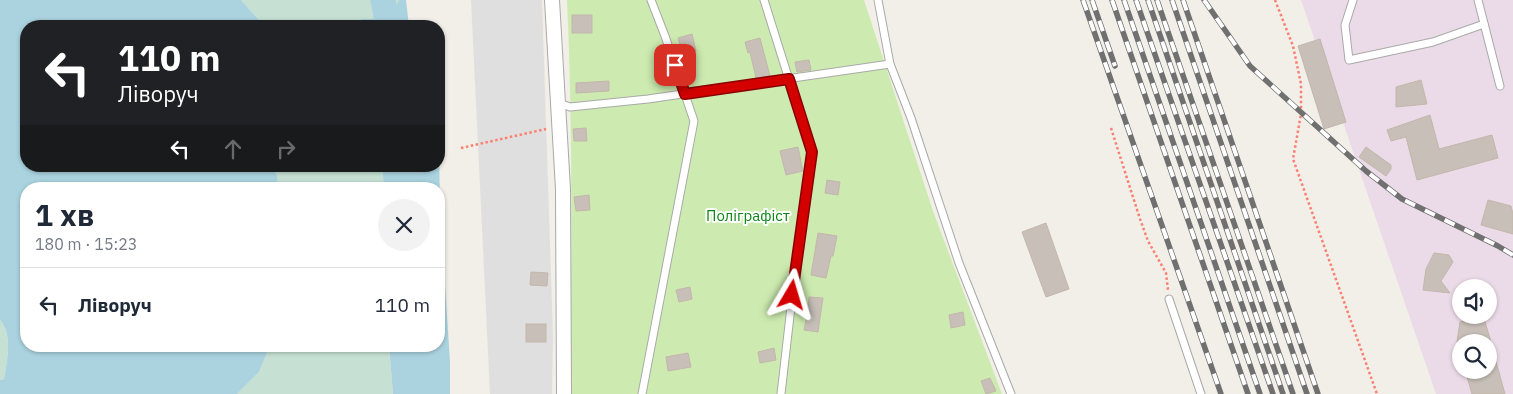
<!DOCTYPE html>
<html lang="uk">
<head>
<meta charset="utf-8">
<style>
  :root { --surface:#fff; --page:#f2f2f3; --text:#1f2937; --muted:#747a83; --line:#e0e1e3 }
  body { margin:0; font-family:"IBM Plex Sans",sans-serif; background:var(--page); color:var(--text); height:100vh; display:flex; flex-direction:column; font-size:19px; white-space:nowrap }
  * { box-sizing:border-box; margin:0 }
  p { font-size:16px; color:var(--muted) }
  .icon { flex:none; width:28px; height:28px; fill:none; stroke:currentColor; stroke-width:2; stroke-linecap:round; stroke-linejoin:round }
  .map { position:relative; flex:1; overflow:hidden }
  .sheet { position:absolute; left:20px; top:182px; width:425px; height:170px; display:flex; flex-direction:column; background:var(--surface); border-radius:20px; box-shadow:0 1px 4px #0004 }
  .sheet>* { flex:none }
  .guide { position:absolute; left:20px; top:20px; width:425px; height:152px; border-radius:20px; box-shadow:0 1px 4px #0004; background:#202124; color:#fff; overflow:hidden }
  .tools { position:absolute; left:1452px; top:279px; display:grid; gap:10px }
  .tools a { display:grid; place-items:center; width:45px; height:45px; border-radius:50%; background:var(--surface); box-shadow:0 1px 4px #0004; font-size:25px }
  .pin { position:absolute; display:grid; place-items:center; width:42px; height:42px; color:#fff; margin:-21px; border-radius:10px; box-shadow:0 2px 8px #0006 }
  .me { position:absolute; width:55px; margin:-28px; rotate:7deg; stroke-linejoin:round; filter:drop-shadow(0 0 4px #0008) }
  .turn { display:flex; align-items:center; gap:18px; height:105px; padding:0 15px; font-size:22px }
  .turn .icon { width:65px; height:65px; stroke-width:2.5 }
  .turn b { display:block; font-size:35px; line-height:42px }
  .lanes { display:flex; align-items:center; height:48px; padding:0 15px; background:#0003; justify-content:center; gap:25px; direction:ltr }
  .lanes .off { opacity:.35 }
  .round { display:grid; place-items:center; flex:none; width:52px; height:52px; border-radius:26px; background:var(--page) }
  .overview { display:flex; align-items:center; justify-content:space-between; height:85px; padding:0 15px }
  h1 { font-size:30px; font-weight:800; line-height:38px }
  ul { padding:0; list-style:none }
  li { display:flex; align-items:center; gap:15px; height:75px; padding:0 15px; border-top:1px solid var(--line) }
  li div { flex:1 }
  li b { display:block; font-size:19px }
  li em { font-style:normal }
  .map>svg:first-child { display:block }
  .residential { fill:#e0dfdf }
  .industrial { fill:#ebdbe8; fill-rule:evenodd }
  .grass { fill:#cdebb0 }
  .wetland { fill:#c6e0d4 }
  .water { fill:#aad3df }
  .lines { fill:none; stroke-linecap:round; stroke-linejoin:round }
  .river { stroke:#aad3df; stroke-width:25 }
  .building { fill:#c7bfb8; stroke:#c4b6ab }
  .service-casing { stroke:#a9a9a9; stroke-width:9 }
  .minor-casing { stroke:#a9a9a9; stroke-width:16 }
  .path { stroke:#fa8072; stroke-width:2.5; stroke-dasharray:2.5 2.5; stroke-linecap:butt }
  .service { stroke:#fff; stroke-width:7 }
  .minor { stroke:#fff; stroke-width:14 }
  .rail-casing { stroke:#707070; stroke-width:5.5 }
  .rail { stroke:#fff; stroke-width:4; stroke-dasharray:11; stroke-linecap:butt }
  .route-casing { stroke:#8a0000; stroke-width:12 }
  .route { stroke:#d40000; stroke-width:9 }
  .labels { text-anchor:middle; stroke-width:4; stroke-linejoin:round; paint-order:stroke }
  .park-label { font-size:15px; fill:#0c8416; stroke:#fff }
</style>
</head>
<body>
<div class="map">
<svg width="1513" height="394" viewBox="0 0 1513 394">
  <rect width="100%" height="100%" fill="#f2efe9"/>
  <path class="residential" d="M 471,0 L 542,0 L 553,335 L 552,394 L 490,394 Z"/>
  <path class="industrial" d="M 1301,0 L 1513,0 L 1513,394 L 1436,394 ZM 1461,288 L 1489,288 L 1489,315 L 1461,315 ZM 1461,342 L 1489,342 L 1489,370 L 1461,370 Z"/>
  <path class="grass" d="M 567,0 L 864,0 L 933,211 L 1002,394 L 569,394 C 572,263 573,131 567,0 Z"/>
  <g class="wetland">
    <path d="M 241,0 L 399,0 L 400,1 L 392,19 L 361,19 L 361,26 L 254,26 L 259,20 Z"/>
    <path d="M 271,166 L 382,166 L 384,189 L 278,189 L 277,175 Z"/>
    <path d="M 0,320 C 13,334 7,361 4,379 L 0,380 Z"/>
    <path d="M 270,346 L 389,346 L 393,394 L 237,394 L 259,372 Z"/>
  </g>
  <g class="water">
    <path d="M 0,0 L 241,0 L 259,20 L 254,26 L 26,26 L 26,166 L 271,166 L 277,175 L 278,189 L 26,189 L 26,346 L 270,346 L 259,372 L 237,394 L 0,394 L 0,380 L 4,379 C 7,361 13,334 0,320 Z"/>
    <path d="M 399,0 L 406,0 L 409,26 L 361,26 L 361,19 L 392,19 Z"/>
    <path d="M 439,144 L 440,207 L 450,362 L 450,394 L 393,394 L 389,346 L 439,346 L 439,189 L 384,189 L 382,166 L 439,166 Z"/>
  </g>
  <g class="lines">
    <path class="river" d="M 383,0 L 388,26"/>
  </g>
  <g class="building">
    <rect x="572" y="15" width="20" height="18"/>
    <path d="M 692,34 L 696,51 L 683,55 L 678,38 Z"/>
    <path d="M 760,38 L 770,76 L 756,78 L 750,52 L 748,53 L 745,42 Z"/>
    <path d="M 1320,39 L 1346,122 L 1324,129 L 1298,46 Z"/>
    <path d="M 809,60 L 811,70 L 797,72 L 795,62 Z"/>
    <path d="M 1421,80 L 1427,104 L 1396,107 L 1396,87 Z"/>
    <path d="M 609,81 L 609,91 L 576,93 L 576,83 Z"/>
    <path d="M 1430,115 L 1439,149 L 1492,135 L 1498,158 L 1417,180 L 1406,137 L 1391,141 L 1387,130 Z"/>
    <path d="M 586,128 L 587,141 L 574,141 L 573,129 Z"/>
    <path d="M 798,147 L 803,171 L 786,175 L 780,151 Z"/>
    <path d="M 1366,147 L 1391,165 L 1391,169 L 1386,176 L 1359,157 Z"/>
    <path d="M 827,180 L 840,182 L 838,195 L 825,193 Z"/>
    <path d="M 589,195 L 590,210 L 576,211 L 574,197 Z"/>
    <path d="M 1488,200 L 1511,206 L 1513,214 L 1513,234 L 1481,225 Z"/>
    <path d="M 1046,223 L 1069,289 L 1046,297 L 1022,232 Z"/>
    <path d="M 818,233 L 837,236 L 833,256 L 831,256 L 826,278 L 811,275 Z"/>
    <path d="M 1434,253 L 1449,255 L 1453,262 L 1441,281 L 1450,293 L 1423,290 L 1426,269 Z"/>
    <path d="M 531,272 L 548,273 L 547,286 L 530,285 Z"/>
    <path d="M 690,287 L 692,299 L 679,302 L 676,290 Z"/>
    <path d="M 809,297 L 823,298 L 818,332 L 804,330 L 806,320 L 807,320 Z"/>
    <path d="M 963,312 L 965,325 L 951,328 L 949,315 Z"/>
    <path d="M 1476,315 L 1483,315 L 1491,342 L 1457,342 L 1460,322 Z"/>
    <rect x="526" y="324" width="20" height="18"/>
    <path d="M 1492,347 L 1505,394 L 1472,394 L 1465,370 L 1489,370 L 1489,348 Z"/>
    <path d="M 774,348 L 776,360 L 760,363 L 758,352 Z"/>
    <path d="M 688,353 L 691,367 L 668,371 L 666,357 Z"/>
    <path d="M 990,378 L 996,391 L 986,394 L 981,381 Z"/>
  </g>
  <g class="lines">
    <g class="service-casing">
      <g id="service">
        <path d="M 764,0 L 812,153 L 810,175 L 797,255 L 781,394"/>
        <path d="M 878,0 L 890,64 L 911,118 L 959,263 L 1011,394"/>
        <path d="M 1353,0 L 1345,25 L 1349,60 L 1433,42 L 1484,24"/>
        <path d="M 1478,0 L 1500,86"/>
        <path d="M 559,103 L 570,107 L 648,99 L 890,64"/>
        <path d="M 1169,299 L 1201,394"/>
        <path d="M 642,394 L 694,121 L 665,36 L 651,0"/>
      </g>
    </g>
    <g class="minor-casing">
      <path id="minor" d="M 552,0 L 563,189 L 564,394"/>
    </g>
    <g class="path">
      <path d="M 1275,0 L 1293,46 L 1301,84 L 1301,114 L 1293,159 L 1377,394"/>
      <path d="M 1111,128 L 1140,219 L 1148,241 L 1166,273 L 1168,290"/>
      <path d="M 461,148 L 546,129"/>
    </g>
    <use href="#service" class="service"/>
    <use href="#minor" class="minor"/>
    <g class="rail-casing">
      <g id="rail">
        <path d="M 1083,0 L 1221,394"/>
        <path d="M 1092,0 L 1115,66"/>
        <path d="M 1112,0 L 1248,394"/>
        <path d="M 1124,0 L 1260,394"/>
        <path d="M 1136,0 L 1273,394"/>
        <path d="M 1148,0 L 1283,394"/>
        <path d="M 1157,0 L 1293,394"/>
        <path d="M 1172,0 L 1307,394"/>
        <path d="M 1183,0 L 1318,394"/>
        <path d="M 1204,0 L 1250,66 L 1366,171 L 1402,199 L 1498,246 L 1513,255"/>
      </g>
    </g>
    <use href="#rail" class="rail"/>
  </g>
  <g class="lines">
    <g class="route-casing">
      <path id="route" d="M 675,65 L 685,94 L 789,79 L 812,152 L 792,295"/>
    </g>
    <use href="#route" class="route"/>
  </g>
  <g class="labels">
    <g class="park-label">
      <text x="748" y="221">Поліграфіст</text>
    </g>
  </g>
</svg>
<div class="tools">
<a><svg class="icon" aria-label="sound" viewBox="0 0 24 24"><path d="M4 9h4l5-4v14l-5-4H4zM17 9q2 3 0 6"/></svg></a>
<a><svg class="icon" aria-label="search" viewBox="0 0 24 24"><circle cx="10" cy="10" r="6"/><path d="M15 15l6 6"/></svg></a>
</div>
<div class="pin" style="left:675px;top:65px;background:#d93025"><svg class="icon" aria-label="arrive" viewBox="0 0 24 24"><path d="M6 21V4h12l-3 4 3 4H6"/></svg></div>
<svg class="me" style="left:792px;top:295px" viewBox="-20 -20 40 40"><path d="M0-17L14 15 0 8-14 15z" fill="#d40000" stroke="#fff" stroke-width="4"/></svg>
<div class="guide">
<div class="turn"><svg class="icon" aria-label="left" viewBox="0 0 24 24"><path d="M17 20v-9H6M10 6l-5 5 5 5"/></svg><div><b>110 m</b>Ліворуч</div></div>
<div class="lanes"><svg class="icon" aria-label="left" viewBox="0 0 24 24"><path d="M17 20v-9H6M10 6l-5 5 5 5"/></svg><svg class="icon off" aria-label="ahead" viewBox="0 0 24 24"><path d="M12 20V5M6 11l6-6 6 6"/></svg><svg class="icon off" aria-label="right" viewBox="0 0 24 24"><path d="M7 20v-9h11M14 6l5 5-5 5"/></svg></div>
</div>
<section class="sheet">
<div class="overview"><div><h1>1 хв</h1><p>180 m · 15:23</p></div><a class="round"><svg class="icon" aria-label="close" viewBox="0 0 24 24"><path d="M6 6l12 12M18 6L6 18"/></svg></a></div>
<ul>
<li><svg class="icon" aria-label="left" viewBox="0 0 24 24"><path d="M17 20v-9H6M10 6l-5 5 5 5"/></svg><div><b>Ліворуч</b></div><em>110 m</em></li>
</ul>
</section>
</div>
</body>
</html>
